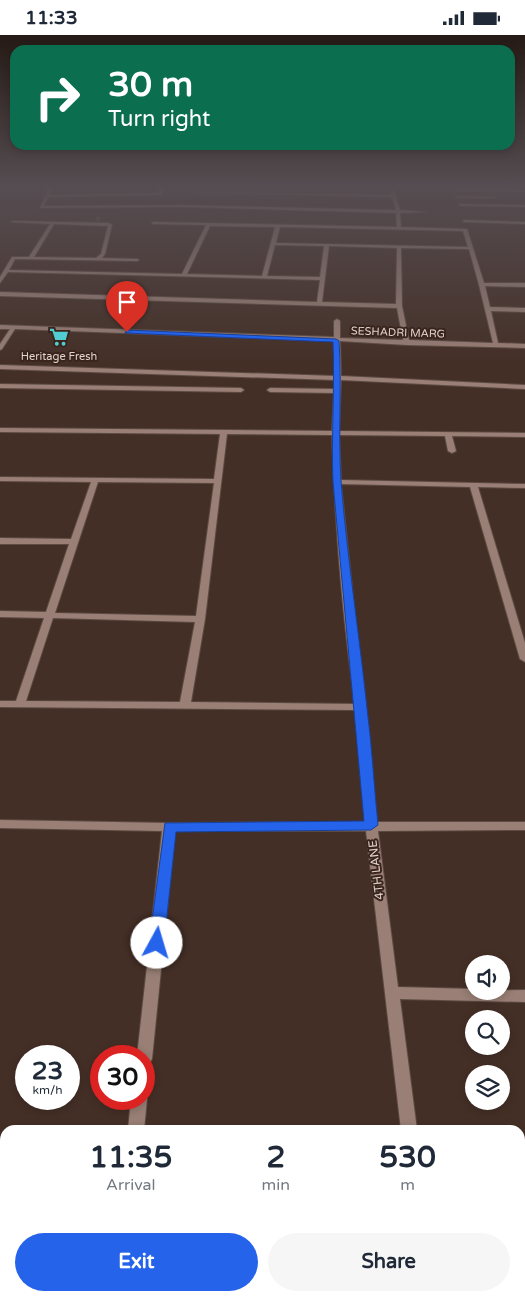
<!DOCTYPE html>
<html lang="en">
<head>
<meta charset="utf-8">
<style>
  :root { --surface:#fff; --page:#f6f6f7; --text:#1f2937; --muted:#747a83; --accent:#2563eb }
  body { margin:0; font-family:"Varela Round",sans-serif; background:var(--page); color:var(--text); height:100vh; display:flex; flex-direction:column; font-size:19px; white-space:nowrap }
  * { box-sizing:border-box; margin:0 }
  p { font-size:16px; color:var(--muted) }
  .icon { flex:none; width:28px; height:28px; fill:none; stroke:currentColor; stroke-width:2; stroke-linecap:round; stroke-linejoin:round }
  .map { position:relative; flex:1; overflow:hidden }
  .drawer { position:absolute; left:0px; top:1090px; width:525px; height:176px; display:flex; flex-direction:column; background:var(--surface); border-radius:15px 15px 0 0; box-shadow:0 2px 8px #0003 }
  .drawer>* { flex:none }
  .banner { position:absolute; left:10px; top:10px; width:505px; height:105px; border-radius:15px; box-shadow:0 2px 8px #0003; background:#0b6e4f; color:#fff; overflow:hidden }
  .buttons { position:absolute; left:465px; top:920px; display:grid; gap:10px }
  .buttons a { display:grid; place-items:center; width:45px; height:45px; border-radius:50%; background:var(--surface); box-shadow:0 2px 8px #0003; font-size:25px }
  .speed { position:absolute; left:15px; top:1010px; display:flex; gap:10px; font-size:25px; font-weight:700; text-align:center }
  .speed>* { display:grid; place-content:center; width:65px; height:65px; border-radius:50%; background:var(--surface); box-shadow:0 2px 8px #0003; line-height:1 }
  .speed small { font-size:12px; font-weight:400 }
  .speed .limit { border:8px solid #d22; background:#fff; color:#111 }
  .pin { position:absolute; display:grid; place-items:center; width:42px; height:42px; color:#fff; margin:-51px -21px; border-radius:50% 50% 50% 0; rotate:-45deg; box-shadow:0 0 5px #0007 }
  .pin .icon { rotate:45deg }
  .me { position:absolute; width:55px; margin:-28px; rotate:6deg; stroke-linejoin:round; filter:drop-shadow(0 0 4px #0008) }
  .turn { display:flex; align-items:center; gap:18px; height:105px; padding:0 15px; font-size:22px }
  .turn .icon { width:65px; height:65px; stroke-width:2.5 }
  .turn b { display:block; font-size:35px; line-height:42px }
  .eta { display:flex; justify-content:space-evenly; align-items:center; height:85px; text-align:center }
  .eta b { font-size:30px; font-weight:800; line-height:35px }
  .cta { display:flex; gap:10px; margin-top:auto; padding:10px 15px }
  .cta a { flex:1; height:58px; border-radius:30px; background:var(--accent); color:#fff; font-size:20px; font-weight:800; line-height:58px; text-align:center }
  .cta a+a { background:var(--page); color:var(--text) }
  .status { display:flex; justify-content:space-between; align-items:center; height:35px; padding:0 25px; background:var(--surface); direction:ltr }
  .status svg { height:14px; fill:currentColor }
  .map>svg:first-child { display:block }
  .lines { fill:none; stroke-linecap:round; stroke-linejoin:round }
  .minor-tunnel { stroke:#5b473f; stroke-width:4.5; stroke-dasharray:4.5 2; stroke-linecap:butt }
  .minor-casing { stroke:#5d4b43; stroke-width:2 }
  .minor { fill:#997f75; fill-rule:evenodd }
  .route { fill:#2563eb; stroke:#184099 }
  .labels { text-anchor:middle; stroke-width:4; stroke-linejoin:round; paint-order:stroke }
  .far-street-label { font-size:11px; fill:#e0d2cc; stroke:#39251c }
  .far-poi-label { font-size:11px; fill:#e0d2cc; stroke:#39251c }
  .street-label { font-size:12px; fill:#e0d2cc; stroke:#39251c }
</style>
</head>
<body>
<div class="status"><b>11:33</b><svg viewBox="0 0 49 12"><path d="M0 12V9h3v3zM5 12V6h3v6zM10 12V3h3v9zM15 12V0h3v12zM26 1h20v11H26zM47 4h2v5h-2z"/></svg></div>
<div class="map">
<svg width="525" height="1266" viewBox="0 0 525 1266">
  <rect width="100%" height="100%" fill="#442f26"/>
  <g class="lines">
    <path class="minor-tunnel" d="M 97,186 L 99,181"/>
    <g class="minor-casing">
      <g id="minor">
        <path d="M 48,153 L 52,153 L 49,160 L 158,158 L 159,153 L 163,153 L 162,159 L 160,160 L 48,162 L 44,171 L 180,170 L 396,175 L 392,162 L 175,157 L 391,160 L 390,155 L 392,154 L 394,155 L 400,175 L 425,177 L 400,178 L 401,192 L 467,194 L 484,248 L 525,248 L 525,252 L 485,251 L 490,272 L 525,273 L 525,277 L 491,276 L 498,308 L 525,309 L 525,313 L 407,310 L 340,306 L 341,341 L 525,350 L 525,354 L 341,345 L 339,396 L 525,398 L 525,402 L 452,401 L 456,416 L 452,418 L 448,416 L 445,401 L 339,400 L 341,445 L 525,449 L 525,453 L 478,452 L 525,608 L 525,627 L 520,624 L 470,452 L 341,449 C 352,562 366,674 377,787 L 525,787 L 525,795 L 378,796 L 398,952 L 474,954 L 474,956 L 525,955 L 525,967 L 400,964 L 417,1095 L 401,1095 L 366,796 L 175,796 L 152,1024 L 149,1029 L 144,1031 L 144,1021 L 137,1021 L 162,796 L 0,793 L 0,785 L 169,788 L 365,787 L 356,675 L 0,672 L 0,666 L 16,666 L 44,583 L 0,582 L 0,576 L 46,577 L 69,509 L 0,509 L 0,503 L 71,504 L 91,447 L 0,446 L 0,442 L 214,444 L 220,399 L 0,397 L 0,393 L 332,396 L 334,358 L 270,357 L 267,355 L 270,353 L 334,354 L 335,345 L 0,334 L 0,330 L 335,341 L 334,306 L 15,294 L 2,314 L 0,315 L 0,309 L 10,294 L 0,294 L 0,290 L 334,302 L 334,286 L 337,284 L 340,286 L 340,303 L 403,305 L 397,273 L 0,261 L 0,257 L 317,267 L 320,245 L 8,237 L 0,248 L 0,242 L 12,222 L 29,222 L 50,189 L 11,187 L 13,186 L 109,188 L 112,190 L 105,219 L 102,223 L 137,224 L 139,225 L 137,226 L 15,224 L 9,235 L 182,239 L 206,190 L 153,189 L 152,187 L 397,192 L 396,178 L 180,172 L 40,173 ZM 54,189 L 108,191 L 101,219 L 96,223 L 34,222 ZM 210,191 L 275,192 L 262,241 L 187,239 ZM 280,192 L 463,196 L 468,212 L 276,208 ZM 275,210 L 324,211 L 320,242 L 267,241 ZM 329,211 L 397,213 L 396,269 L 322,267 ZM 401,213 L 469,214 L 479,250 L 493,308 L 409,305 L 402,271 ZM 227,399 L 332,400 C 335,490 342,580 355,669 L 191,667 L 205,584 ZM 98,447 L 214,448 L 196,581 L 55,578 ZM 53,583 L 195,587 L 180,667 L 26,666 Z"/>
        <path d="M 456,154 L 525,155 L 525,157 L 455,156 Z"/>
        <path d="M 456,161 L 493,162 L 495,163 L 455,163 Z"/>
        <path d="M 459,169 L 525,170 L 525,172 L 460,171 Z"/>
        <path d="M 463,185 L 525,187 L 525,189 L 464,187 Z"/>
        <path d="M 0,349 L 241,353 L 244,355 L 241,357 L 0,353 Z"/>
        <path d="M 144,1059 L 147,1064 L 144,1095 L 128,1095 L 131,1064 L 144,1064 Z"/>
        <path d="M 109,1261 L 127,1261 L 126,1266 L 108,1266 Z"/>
        <path d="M 423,1261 L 441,1261 L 442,1266 L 424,1266 Z"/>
      </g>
    </g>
    <use href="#minor" class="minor"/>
  </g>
  <linearGradient id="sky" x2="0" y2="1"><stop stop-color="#251a15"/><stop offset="0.46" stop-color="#564d52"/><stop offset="1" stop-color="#564d52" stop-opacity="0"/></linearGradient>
  <rect width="525" height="330" fill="url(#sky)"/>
  <path class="route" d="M 127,295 L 336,304 L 339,306 C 342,352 338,399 341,446 C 347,522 359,597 367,673 C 372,712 374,751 378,790 L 371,795 L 176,797 L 164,908 L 162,913 L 157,914 L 151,913 L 149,908 L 165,788 L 364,786 L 333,447 C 331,400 335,354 333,307 L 125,298 Z"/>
  <defs>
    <g id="supermarket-bare" transform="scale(1.5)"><path d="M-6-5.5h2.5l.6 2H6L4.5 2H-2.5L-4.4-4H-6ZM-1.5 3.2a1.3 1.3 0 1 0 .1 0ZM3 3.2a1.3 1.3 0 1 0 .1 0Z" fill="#51ccd3" stroke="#39251c" stroke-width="2.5" paint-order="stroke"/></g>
  </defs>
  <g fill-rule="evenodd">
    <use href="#supermarket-bare" x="59" y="302"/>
  </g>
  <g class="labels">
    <g class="far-street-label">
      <text transform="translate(398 297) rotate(2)" y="4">SESHADRI MARG</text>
    </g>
    <g class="far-poi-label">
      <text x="59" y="325">Heritage Fresh</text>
    </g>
    <g class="street-label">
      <text transform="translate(376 835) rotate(-97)" y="4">4TH LANE</text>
    </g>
  </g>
</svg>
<div class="buttons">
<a><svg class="icon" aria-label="sound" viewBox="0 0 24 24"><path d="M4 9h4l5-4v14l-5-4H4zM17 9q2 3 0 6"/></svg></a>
<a><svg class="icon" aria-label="search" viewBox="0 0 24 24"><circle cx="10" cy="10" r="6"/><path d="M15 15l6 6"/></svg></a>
<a><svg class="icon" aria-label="layers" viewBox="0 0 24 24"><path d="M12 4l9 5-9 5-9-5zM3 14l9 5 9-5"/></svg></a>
</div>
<div class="speed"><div>23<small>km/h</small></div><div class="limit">30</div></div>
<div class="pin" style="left:127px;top:297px;background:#d93025"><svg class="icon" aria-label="arrive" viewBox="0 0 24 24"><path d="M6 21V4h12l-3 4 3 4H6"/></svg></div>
<svg class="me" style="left:157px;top:908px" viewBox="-20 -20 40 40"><circle r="19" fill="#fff"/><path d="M0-13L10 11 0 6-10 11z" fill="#2563eb"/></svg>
<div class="banner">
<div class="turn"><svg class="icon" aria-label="right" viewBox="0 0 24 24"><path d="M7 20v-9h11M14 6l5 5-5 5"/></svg><div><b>30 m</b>Turn right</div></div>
</div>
<section class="drawer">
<div class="eta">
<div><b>11:35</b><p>Arrival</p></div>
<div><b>2</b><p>min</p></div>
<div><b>530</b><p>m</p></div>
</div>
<div class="cta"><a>Exit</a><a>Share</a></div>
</section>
</div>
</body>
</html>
